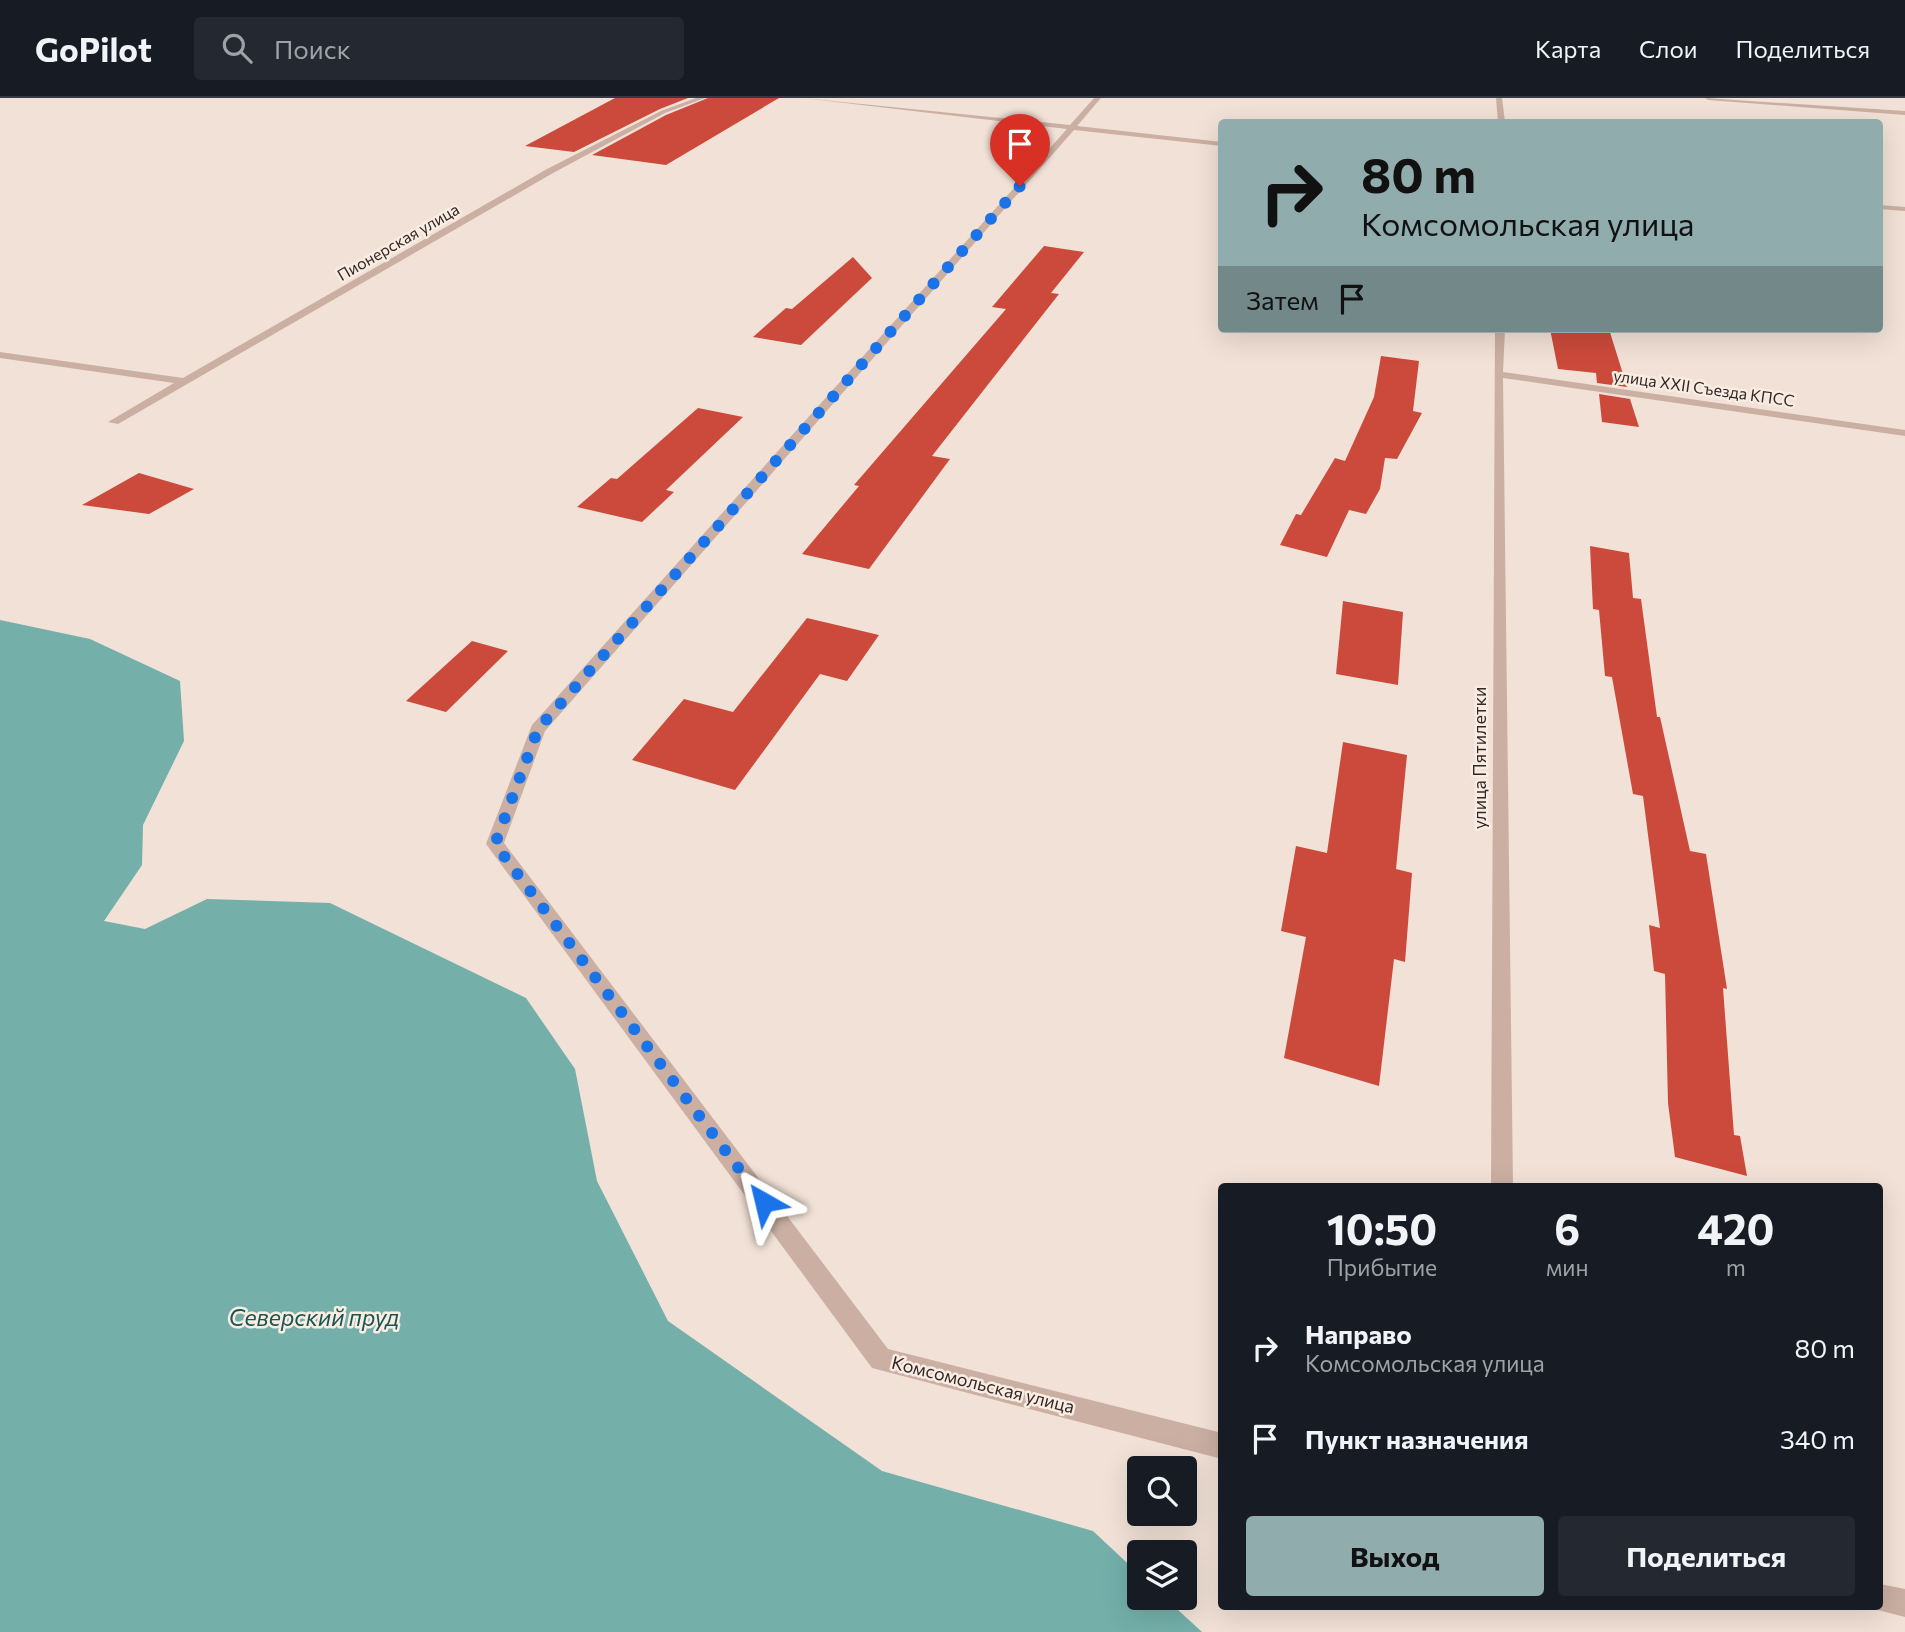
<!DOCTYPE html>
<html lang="ru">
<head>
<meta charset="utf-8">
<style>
  :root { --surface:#171b24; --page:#242831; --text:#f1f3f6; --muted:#9ea1a6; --line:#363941; --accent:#90acac }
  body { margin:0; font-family:Commissioner,sans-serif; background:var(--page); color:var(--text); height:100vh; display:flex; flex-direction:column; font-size:26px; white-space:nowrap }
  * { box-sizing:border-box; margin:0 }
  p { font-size:23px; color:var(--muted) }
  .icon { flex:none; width:38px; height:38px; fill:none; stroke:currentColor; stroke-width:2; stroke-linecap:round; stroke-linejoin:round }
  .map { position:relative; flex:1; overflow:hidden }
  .side { position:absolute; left:1218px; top:1085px; width:665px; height:427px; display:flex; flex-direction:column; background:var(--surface); border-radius:7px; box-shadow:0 7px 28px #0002 }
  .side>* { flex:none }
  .hud { position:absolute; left:1218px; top:21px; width:665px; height:214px; border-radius:7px; box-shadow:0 7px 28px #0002; background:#90acac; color:#111; overflow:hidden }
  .tools { position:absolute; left:1127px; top:1358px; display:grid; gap:14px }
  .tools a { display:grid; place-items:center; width:70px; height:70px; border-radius:7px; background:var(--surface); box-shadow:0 7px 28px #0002; font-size:35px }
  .pin { position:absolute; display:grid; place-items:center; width:60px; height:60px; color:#fff; margin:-72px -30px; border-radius:50% 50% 50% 0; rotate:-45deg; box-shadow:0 0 7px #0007 }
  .pin .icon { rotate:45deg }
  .me { position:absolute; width:77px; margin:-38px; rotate:323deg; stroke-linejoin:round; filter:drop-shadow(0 0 5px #0008) }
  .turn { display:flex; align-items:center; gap:24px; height:147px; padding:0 28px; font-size:32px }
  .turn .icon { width:91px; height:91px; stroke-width:2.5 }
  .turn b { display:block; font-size:49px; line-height:60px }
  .then { display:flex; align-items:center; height:66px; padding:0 28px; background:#0003; gap:14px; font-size:26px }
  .eta { display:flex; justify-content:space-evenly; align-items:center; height:119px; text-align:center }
  .eta b { font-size:42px; font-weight:700; line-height:49px }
  .primary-button { display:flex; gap:14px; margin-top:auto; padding:14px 28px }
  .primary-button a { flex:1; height:80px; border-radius:7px; background:var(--accent); color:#111; font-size:28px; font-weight:700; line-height:80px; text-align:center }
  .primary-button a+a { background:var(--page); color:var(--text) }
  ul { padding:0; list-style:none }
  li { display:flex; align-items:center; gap:21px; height:91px; padding:0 28px }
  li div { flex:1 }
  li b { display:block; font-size:26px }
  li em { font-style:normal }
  header { display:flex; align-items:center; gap:42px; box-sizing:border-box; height:98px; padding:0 35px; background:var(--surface); border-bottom:2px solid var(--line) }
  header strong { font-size:33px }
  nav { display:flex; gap:38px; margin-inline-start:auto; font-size:24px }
  .search { width:490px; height:63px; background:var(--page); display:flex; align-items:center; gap:18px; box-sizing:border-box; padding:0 24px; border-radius:7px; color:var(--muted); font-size:26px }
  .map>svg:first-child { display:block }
  .water { fill:#74afaa }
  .building { fill:#cb4a3b }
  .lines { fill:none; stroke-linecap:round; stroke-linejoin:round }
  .minor { fill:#caafa2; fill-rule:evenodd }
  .route { stroke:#1a73e8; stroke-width:12; stroke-dasharray:0 21.6 }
  .labels { text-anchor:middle; stroke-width:5; stroke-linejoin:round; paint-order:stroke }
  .far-street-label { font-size:16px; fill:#342725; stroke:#f9ece2 }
  .street-label { font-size:18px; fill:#342725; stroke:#f9ece2 }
  .near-water-label { font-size:23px; font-style:italic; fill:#195652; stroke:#f9ece2 }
</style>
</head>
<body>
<header>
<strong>GoPilot</strong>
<div class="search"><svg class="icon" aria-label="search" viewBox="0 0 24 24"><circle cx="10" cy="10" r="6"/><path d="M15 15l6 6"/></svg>Поиск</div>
<nav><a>Карта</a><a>Слои</a><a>Поделиться</a></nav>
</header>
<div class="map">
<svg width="1905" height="1534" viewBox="0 0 1905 1534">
  <rect width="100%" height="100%" fill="#f1e1d6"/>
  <path class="water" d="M 0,522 L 90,541 L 180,583 L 184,643 L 143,727 L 142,767 L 104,823 L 145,831 L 207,801 L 330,805 L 526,900 L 575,971 L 597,1083 L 668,1223 L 882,1373 L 1093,1433 L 1139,1476 L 1139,1500 L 1165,1500 L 1202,1534 L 0,1534 Z"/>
  <g class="building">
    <path d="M 615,0 L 688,0 L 660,11 L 574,54 L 525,48 Z"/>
    <path d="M 708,0 L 779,0 L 666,67 L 592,57 L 666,17 Z"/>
    <path d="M 1044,148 L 1084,154 L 1051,195 L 1059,196 L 932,358 L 950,361 L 869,471 L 802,456 L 859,388 L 854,387 L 1006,211 L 992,209 Z"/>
    <path d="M 853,159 L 872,180 L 801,247 L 753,239 L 786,210 L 792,211 Z"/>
    <path d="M 1550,231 L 1609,231 L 1627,289 L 1597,285 L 1596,275 L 1558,271 Z"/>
    <path d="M 1381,258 L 1419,263 L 1413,313 L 1422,315 L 1397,361 L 1385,360 L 1380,391 L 1366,416 L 1349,412 L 1327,459 L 1280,447 L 1296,416 L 1301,417 L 1335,360 L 1345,363 L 1374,299 Z"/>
    <path d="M 1599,296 L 1630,301 L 1639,329 L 1602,324 Z"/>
    <path d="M 698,310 L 743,319 L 666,392 L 674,394 L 642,424 L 577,409 L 611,380 L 617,381 Z"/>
    <path d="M 139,375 L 194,391 L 149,416 L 82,407 Z"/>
    <path d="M 1590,448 L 1629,455 L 1633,500 L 1641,501 L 1657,619 L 1660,619 L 1690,753 L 1706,756 L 1727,891 L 1723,890 L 1734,1037 L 1740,1038 L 1747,1078 L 1675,1059 L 1668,1005 L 1665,876 L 1654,873 L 1649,827 L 1660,830 L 1643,698 L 1633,696 L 1612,579 L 1605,578 L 1599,512 L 1593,511 Z"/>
    <path d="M 1343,503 L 1403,514 L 1398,587 L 1336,576 Z"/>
    <path d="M 807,520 L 879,537 L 847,583 L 820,576 L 735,692 L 632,662 L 684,601 L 733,614 Z"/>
    <path d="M 472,543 L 508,553 L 446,614 L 406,603 Z"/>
    <path d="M 1343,644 L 1407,657 L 1396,771 L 1412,775 L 1405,864 L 1394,861 L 1379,988 L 1284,960 L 1306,839 L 1281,833 L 1296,748 L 1327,755 Z"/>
  </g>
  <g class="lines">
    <g class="minor">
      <path d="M 696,0 L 705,0 L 665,15 L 553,75 L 118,326 L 108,324 L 174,285 L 0,260 L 0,254 L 183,280 L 547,71 L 661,13 Z"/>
      <path d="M 802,0 L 1070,27 L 1094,0 L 1101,0 L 1077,28 L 1222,44 L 1222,48 L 1074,32 L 545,633 L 504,745 L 888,1251 L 1222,1335 L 1222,1361 L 872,1270 L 486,746 L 532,627 L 1067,31 Z"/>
      <path d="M 1496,0 L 1502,0 L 1505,24 L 1498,24 Z"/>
      <path d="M 1705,0 L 1905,13 L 1905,17 L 1708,2 Z"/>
      <path d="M 1880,107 L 1905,109 L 1905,113 L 1880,111 Z"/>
      <path d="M 1495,231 L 1505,231 L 1503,274 L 1905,332 L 1905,338 L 1503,280 L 1513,1088 L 1491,1088 Z"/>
      <path d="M 1880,1486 L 1905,1491 L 1905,1519 L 1870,1510 L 1880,1508 Z"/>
    </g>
  </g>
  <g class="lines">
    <path class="route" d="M 764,1104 L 495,746 L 538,631 L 1020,88"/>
  </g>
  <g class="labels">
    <g class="far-street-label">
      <text transform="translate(398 144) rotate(-30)" y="6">Пионерская улица</text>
      <text transform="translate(1704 290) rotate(8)" y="6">улица XXII Съезда КПСС</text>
    </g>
    <g class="street-label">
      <text transform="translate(1480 660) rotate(-90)" y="6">улица Пятилетки</text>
      <text transform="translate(983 1287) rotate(14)" y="6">Комсомольская улица</text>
    </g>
    <g class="near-water-label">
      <text x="314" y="1228">Северский пруд</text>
    </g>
  </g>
</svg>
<div class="tools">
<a><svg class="icon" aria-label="search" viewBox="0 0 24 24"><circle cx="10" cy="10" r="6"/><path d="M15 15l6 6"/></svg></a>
<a><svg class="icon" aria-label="layers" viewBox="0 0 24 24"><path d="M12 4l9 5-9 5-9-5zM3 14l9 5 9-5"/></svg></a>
</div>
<div class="pin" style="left:1020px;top:88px;background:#d93025"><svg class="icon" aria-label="arrive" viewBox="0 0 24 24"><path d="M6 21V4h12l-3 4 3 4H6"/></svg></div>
<svg class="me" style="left:764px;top:1104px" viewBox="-20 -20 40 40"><path d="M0-17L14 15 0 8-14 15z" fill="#1a73e8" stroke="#fff" stroke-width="4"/></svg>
<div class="hud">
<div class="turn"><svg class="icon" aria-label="right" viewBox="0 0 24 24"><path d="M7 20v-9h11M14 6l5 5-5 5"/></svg><div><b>80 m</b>Комсомольская улица</div></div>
<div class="then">Затем<svg class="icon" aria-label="arrive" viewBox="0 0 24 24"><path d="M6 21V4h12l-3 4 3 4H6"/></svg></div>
</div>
<section class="side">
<div class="eta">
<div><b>10:50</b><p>Прибытие</p></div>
<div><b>6</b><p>мин</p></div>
<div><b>420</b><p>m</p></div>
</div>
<ul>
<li><svg class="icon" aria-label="right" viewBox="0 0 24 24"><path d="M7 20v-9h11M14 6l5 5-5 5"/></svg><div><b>Направо</b><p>Комсомольская улица</p></div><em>80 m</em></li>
<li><svg class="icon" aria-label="arrive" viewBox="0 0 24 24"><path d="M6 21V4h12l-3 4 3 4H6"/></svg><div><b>Пункт назначения</b></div><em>340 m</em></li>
</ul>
<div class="primary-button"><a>Выход</a><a>Поделиться</a></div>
</section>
</div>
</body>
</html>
